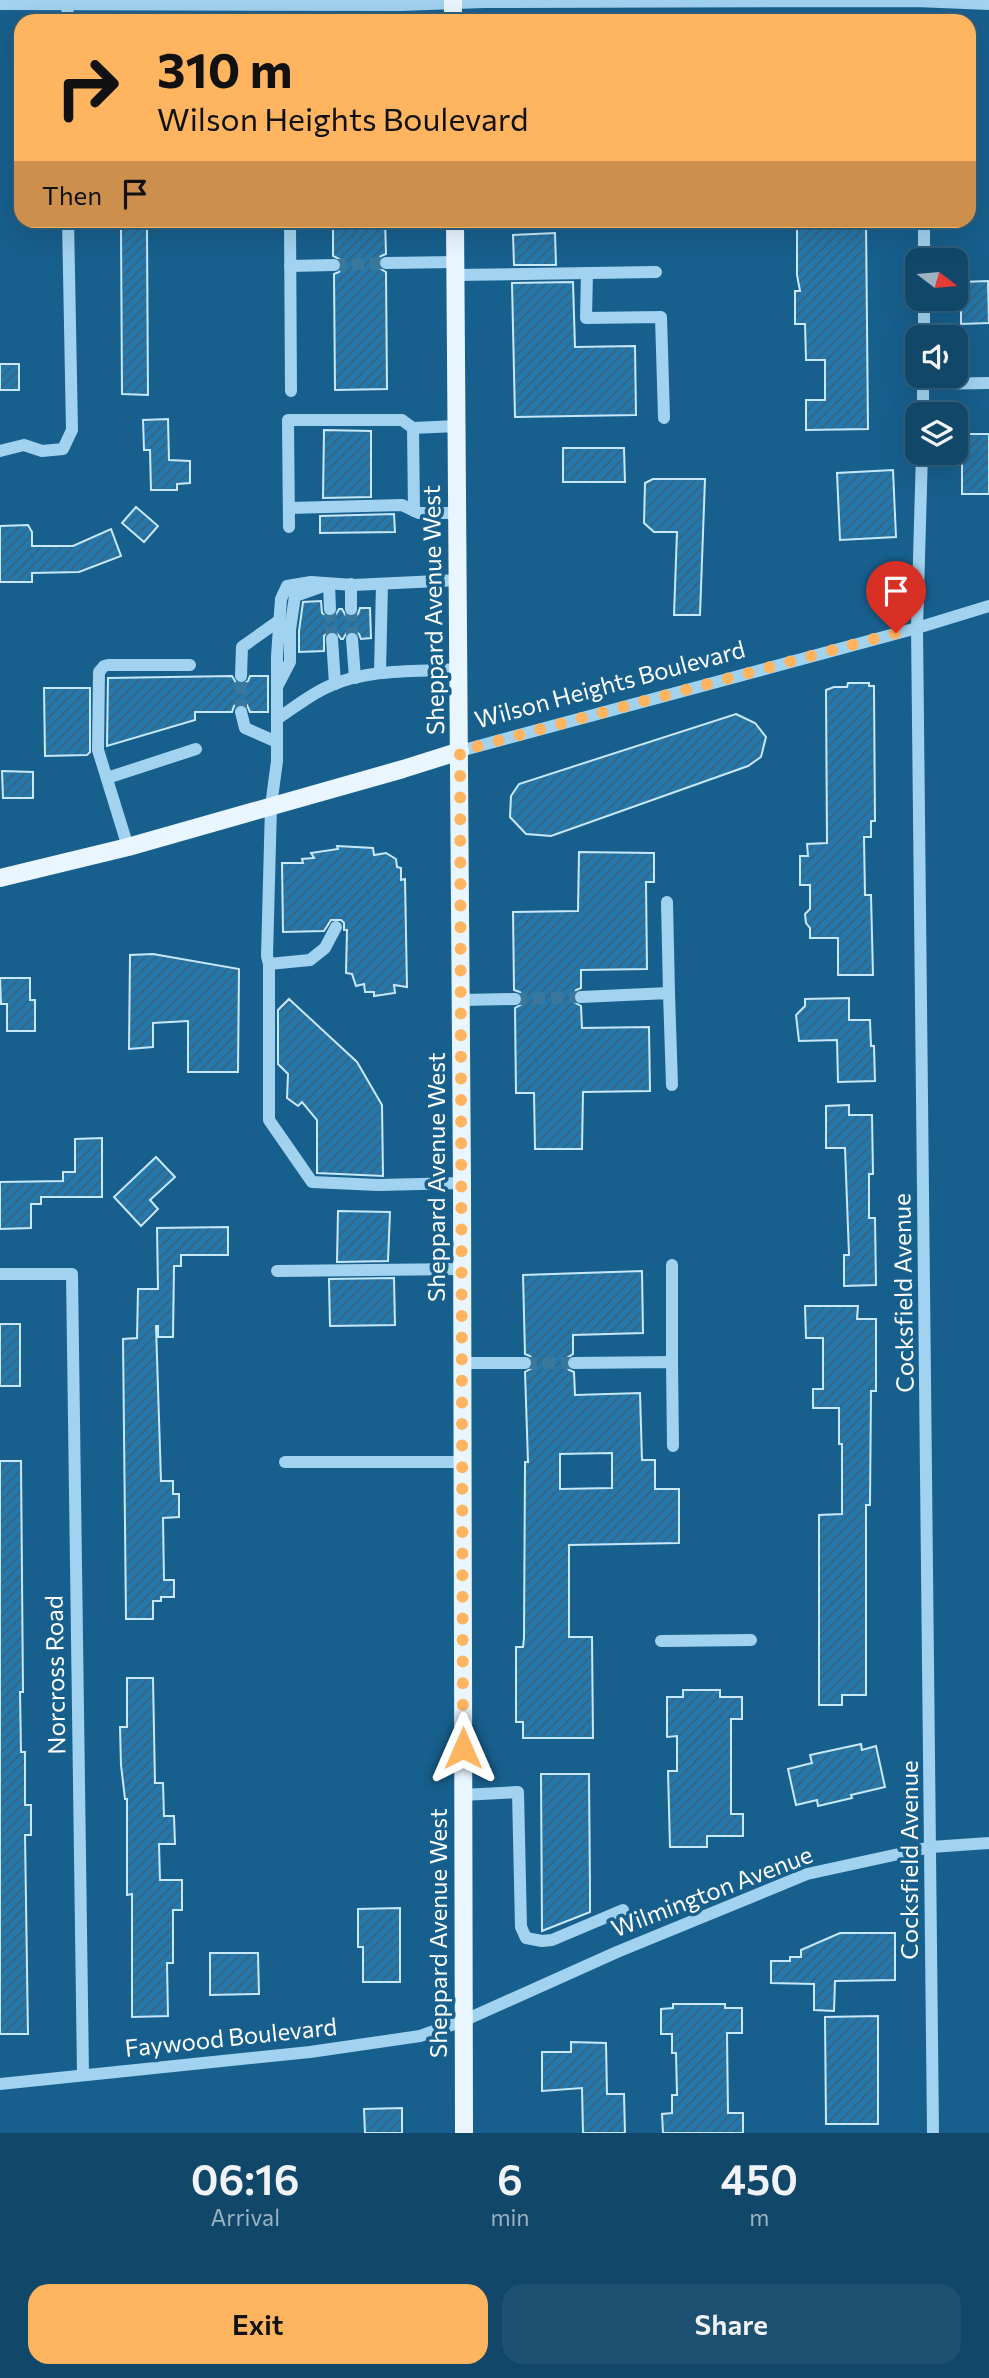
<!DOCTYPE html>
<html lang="en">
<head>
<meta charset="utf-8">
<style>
  :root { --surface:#114769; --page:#1e5171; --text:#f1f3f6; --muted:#9cb2c0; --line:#305f7d; --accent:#ffb45f }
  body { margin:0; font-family:Commissioner,sans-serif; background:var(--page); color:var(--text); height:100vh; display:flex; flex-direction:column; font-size:26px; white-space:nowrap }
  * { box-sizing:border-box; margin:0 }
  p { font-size:23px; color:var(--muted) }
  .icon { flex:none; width:38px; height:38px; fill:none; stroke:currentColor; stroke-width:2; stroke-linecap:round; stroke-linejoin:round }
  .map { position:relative; height:2133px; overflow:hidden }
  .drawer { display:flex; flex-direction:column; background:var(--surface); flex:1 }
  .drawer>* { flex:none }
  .hud { position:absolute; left:14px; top:14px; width:962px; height:214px; border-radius:21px; box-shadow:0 7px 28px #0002,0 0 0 2px var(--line); background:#ffb45f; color:#111; overflow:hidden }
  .needle { width:46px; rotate:106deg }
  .buttons { position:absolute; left:905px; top:248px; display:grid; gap:14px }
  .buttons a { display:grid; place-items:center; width:63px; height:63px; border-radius:14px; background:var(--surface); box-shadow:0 7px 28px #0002,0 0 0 2px var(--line); font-size:35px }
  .pin { position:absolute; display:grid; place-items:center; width:60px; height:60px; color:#fff; margin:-72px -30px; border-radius:50% 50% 50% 0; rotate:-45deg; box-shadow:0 0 7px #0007 }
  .pin .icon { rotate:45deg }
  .me { position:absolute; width:77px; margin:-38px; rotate:0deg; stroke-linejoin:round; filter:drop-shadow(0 0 5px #0008) }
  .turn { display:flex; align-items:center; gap:24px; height:147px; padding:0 28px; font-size:32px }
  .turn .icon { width:91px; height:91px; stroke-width:2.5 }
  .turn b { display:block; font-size:49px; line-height:60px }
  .then { display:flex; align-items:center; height:66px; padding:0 28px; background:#0003; gap:14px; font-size:26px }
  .eta { display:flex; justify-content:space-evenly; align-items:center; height:119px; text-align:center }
  .eta b { font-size:42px; font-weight:600; line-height:49px }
  .button { display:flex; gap:14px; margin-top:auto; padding:14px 28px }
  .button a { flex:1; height:80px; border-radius:21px; background:var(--accent); color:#111; font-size:28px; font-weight:600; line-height:80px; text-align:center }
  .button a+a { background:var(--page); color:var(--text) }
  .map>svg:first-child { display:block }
  .building { fill:url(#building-hatch); stroke:#c7e8fb; stroke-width:2; fill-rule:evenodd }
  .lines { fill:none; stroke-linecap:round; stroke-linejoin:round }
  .minor-tunnel { stroke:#3a779d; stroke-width:12; stroke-dasharray:12 6; stroke-linecap:butt }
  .minor { stroke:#a1d2ef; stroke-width:12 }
  .major { stroke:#e9f5ff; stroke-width:18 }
  .route { stroke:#ffb45f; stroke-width:12; stroke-dasharray:0 21.6 }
  .labels { text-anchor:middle; stroke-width:7; stroke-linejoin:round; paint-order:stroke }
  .street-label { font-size:24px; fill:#fff; stroke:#175f8c }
</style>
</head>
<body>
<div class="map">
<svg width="989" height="2133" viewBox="0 0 989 2133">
  <defs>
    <pattern id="building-hatch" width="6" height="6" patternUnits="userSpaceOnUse" patternTransform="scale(1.75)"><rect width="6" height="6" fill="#2578ab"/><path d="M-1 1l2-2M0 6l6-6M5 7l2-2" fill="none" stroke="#38627c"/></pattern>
  </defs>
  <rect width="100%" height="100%" fill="#175f8c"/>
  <g class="building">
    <path d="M 333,220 L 385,220 L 386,254 L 381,256 L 377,262 L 379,268 L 386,272 L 387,389 L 335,390 L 334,274 L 339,272 L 343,265 L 341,260 L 333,256 Z"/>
    <path d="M 797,220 L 866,220 L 868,429 L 806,430 L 806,400 L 825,400 L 825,360 L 806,360 L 805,324 L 795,324 L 795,291 L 800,291 L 797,275 Z"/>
    <path d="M 121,229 L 147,229 L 148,395 L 122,394 Z"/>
    <path d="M 555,233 L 556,265 L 514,265 L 513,235 Z"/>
    <path d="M 988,281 L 989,323 L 961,324 L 961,282 Z"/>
    <path d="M 573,282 L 575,347 L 635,346 L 636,415 L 515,417 L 512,283 Z"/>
    <rect x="0" y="364" width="19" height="26"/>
    <path d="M 168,419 L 169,460 L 190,461 L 190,483 L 177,484 L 177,490 L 151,490 L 150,450 L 144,450 L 143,420 Z"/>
    <path d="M 324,430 L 371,431 L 371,497 L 323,498 Z"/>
    <rect x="962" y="434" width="27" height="60"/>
    <path d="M 563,448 L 624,448 L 625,482 L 563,482 Z"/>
    <path d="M 893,470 L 896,537 L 840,540 L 837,473 Z"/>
    <path d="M 653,479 L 705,479 L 700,615 L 674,615 L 677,532 L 654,532 L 644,523 L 645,483 Z"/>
    <path d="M 136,507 L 158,526 L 144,542 L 122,523 Z"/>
    <path d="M 394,514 L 395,532 L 320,533 L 320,516 Z"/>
    <path d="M 28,525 L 32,532 L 32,546 L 73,546 L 111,529 L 121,556 L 79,572 L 32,573 L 32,582 L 0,582 L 0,526 Z"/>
    <path d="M 321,601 L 322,613 L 330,618 L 335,616 L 339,609 L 342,609 L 346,616 L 352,618 L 358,614 L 360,608 L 370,608 L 371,638 L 361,639 L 359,634 L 352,630 L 347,632 L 343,639 L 341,639 L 336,632 L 331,630 L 324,636 L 324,651 L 299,652 L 299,631 L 303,602 Z"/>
    <path d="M 232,676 L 236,683 L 241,685 L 248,681 L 250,676 L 268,676 L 268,712 L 250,712 L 247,705 L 240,703 L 234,706 L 232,712 L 195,712 L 195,720 L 107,746 L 108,678 Z"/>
    <path d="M 848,683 L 869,683 L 869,686 L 874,686 L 875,821 L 871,821 L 871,837 L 864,837 L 865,895 L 871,895 L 873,975 L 838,975 L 838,938 L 810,938 L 810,928 L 806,923 L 805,914 L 810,909 L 810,885 L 800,885 L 800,856 L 808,856 L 807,844 L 827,843 L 826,690 L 834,687 L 847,687 Z"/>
    <path d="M 44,688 L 90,688 L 90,752 L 87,755 L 45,756 Z"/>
    <path d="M 736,714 L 755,723 L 766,737 L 761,757 L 748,766 L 551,836 L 526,834 L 510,817 L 511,796 L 519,784 Z"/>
    <path d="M 2,771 L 33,772 L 33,798 L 3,798 Z"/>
    <path d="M 337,846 L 373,848 L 374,855 L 386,853 L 396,859 L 397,867 L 401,868 L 401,880 L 405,879 L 407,987 L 394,985 L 395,993 L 374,996 L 374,992 L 365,992 L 364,984 L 356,986 L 352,974 L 346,973 L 347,930 L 344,930 L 344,923 L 341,920 L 331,920 L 324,931 L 283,932 L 282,863 L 303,863 L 302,859 L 314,858 L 311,853 L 338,849 Z"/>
    <path d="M 579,852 L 654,853 L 654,882 L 646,882 L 647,969 L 581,970 L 581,988 L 576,990 L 572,997 L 574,1002 L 581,1006 L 582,1028 L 649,1027 L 650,1091 L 583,1092 L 582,1149 L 535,1149 L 534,1093 L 516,1093 L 515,1008 L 522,1004 L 524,998 L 520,992 L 514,990 L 513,912 L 578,911 Z"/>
    <path d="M 153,954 L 239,969 L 238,1072 L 188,1072 L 188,1021 L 153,1023 L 153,1047 L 129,1049 L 130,955 Z"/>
    <path d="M 0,978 L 30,978 L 30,1000 L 35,1000 L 35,1031 L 7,1031 L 7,1004 L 1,1004 Z"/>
    <path d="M 849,998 L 849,1020 L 870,1020 L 871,1046 L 874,1046 L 875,1081 L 838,1082 L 837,1040 L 799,1041 L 796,1015 L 805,1006 L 805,999 Z"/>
    <path d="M 289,999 L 357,1062 L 382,1105 L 383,1176 L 317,1173 L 317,1120 L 302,1102 L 298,1106 L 287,1098 L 288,1074 L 278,1064 L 278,1010 Z"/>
    <path d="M 849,1105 L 849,1115 L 872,1115 L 873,1174 L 869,1174 L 869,1218 L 875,1218 L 876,1285 L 844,1286 L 844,1255 L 849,1255 L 845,1148 L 826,1148 L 826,1106 Z"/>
    <path d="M 102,1138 L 102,1197 L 41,1197 L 41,1204 L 31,1204 L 31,1228 L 0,1229 L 0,1182 L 63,1181 L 63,1172 L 75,1172 L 75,1139 Z"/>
    <path d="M 156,1157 L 175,1177 L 150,1200 L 158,1209 L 141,1226 L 114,1197 Z"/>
    <path d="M 338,1211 L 390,1212 L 388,1261 L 337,1262 Z"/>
    <path d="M 228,1227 L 228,1255 L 181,1255 L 181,1266 L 174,1266 L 173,1337 L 158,1337 L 158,1326 L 156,1326 L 161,1481 L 173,1481 L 173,1494 L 179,1494 L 179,1517 L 163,1518 L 164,1580 L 174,1580 L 174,1597 L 161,1597 L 161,1601 L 153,1601 L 153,1619 L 126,1619 L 123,1339 L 137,1338 L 138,1289 L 158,1289 L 157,1228 Z"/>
    <path d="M 642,1271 L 643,1333 L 573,1335 L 573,1354 L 567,1358 L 565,1364 L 569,1370 L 574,1372 L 575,1395 L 640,1393 L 642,1460 L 655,1460 L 655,1489 L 679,1489 L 679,1543 L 569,1545 L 569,1637 L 592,1637 L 593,1738 L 523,1738 L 523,1722 L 516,1722 L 516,1647 L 523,1647 L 524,1638 L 525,1462 L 528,1462 L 525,1372 L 532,1368 L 534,1362 L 530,1356 L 525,1354 L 523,1275 ZM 612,1453 L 612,1488 L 560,1489 L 560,1454 Z"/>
    <path d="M 394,1278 L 395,1325 L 330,1326 L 329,1279 Z"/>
    <path d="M 805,1306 L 858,1306 L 857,1319 L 876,1319 L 876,1391 L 871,1391 L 870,1505 L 866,1505 L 866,1695 L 842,1695 L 842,1705 L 819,1705 L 819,1515 L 842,1514 L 842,1444 L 839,1444 L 839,1408 L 813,1408 L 813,1389 L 823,1389 L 823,1338 L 806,1338 Z"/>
    <rect x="0" y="1324" width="20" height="62"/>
    <path d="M 0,1461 L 21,1461 L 23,1692 L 20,1692 L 21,1752 L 25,1752 L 25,1805 L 31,1805 L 31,1835 L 25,1835 L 28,2034 L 0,2034 Z"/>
    <path d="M 127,1678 L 153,1678 L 155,1783 L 163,1783 L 164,1816 L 174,1816 L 175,1844 L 159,1844 L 160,1880 L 182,1880 L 182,1910 L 173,1910 L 173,1963 L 167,1963 L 168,2016 L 132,2017 L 132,1894 L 127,1895 L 127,1799 L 125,1799 L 121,1765 L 120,1727 L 127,1727 Z"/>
    <path d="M 683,1690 L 720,1690 L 720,1697 L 742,1697 L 742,1719 L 731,1719 L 731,1814 L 743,1814 L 743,1836 L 707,1836 L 707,1847 L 670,1847 L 668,1771 L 677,1771 L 677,1736 L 667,1737 L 667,1697 L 683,1697 Z"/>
    <path d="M 861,1744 L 862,1750 L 876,1746 L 885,1787 L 851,1795 L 852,1798 L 818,1806 L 817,1800 L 796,1805 L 788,1769 L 812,1763 L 810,1755 Z"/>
    <path d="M 541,1774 L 589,1774 L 590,1891 L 590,1912 L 542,1931 Z"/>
    <path d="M 400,1908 L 400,1982 L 363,1982 L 363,1947 L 358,1947 L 358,1909 Z"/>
    <path d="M 840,1933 L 895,1933 L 895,1980 L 835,1981 L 834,2011 L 814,2010 L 814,1984 L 771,1983 L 771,1961 L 790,1961 L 790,1957 L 801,1957 L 801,1950 Z"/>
    <path d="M 210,1953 L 258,1953 L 259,1994 L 210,1995 Z"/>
    <path d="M 673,2004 L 725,2004 L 725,2008 L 742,2008 L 742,2033 L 727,2033 L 728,2113 L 743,2113 L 743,2133 L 663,2133 L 662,2114 L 672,2113 L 672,2095 L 677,2095 L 676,2053 L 672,2053 L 672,2034 L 661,2034 L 661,2009 L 673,2008 Z"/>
    <path d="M 878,2016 L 878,2124 L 826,2124 L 825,2017 Z"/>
    <path d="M 571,2042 L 606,2043 L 607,2094 L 624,2094 L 625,2133 L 583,2133 L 582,2088 L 542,2091 L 542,2052 L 571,2052 Z"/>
    <path d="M 402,2108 L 402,2133 L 365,2133 L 364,2109 Z"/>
  </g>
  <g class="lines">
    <g class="minor-tunnel">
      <path d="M 334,265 L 386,263"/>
      <path d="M 330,609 L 332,639"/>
      <path d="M 351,609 L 352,639"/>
      <path d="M 241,712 L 241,676"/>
      <path d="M 515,999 L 581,997"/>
      <path d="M 525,1363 L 574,1363"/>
    </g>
    <g class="minor">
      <path d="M 0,4 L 401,5 L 484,2 L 916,1 L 989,4"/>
      <path d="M 67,21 L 68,3"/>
      <path d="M 290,220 L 291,391"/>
      <path d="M 924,261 L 924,220"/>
      <path d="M 386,263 L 456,262"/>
      <path d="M 290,266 L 334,265"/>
      <path d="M 587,273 L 586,318 L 661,317 L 664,418"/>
      <path d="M 456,275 L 656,272"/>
      <path d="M 924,338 L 924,299"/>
      <path d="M 923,384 L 989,383"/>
      <path d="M 923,415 L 923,377"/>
      <path d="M 0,451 L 24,445 L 42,451 L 63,449 L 72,430 L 68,220"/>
      <path d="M 922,453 L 917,628 L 933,2133"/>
      <path d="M 289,508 L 402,505 L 419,513 L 458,513"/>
      <path d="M 414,511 L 413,428 L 457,426"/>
      <path d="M 289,527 L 288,420 L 402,420 L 413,428"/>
      <path d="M 459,580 L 353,585 L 311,582 L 287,586 L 281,599 L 277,656 L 277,761 L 271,806 L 267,956 L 269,964 L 269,1120 L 312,1182 L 378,1185 L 462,1183"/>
      <path d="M 351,584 L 351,609"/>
      <path d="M 332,639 L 335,684"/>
      <path d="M 352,639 L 355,678"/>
      <path d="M 380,672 L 382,584"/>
      <path d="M 241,676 L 242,647 L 280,620"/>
      <path d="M 278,685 L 290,662 L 290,630 L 295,596 L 329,584 L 330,609"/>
      <path d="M 241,712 L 245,728 L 277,742"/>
      <path d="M 277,719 C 294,708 313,692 332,685 C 372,668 417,672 459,669"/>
      <path d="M 460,751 L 917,628 L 989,606"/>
      <path d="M 107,778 L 196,749"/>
      <path d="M 128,847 L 98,750 L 99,672 L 104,666 L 108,665 L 190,665"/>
      <path d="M 667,902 L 669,993"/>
      <path d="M 269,964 L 310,960 L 325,948 L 336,927"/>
      <path d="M 581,997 L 669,993 L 672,1085"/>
      <path d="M 461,1000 L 515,999"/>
      <path d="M 672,1265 L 672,1362"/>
      <path d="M 277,1271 L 462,1269"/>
      <path d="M 0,1274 L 72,1274 L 83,2075"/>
      <path d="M 463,1363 L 525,1363"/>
      <path d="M 574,1363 L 672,1362 L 673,1446"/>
      <path d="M 285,1462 L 463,1462"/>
      <path d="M 661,1641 L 751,1640"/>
      <path d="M 462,1795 L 518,1792 L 521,1927 L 526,1938 L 542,1941 L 552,1940 L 623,1910"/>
      <path d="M 0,2084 L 310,2052 L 420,2036 L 463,2021 L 617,1952 L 807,1874 L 931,1847 L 989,1843"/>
    </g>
    <g class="major">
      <path d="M 453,0 L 453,21"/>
      <path d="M 455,220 L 462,1183 L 464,2133"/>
      <path d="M 0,878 L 128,847 L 403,769 L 460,751"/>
    </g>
  </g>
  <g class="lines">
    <path class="route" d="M 463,1748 L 460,751 L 896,633"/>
  </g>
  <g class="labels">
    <g class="street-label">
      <text transform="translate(434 610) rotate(-91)" y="8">Sheppard Avenue West</text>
      <text transform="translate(610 685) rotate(-15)" y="8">Wilson Heights Boulevard</text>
      <text transform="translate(437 1177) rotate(-90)" y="8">Sheppard Avenue West</text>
      <text transform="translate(904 1293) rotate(-91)" y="8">Cocksfield Avenue</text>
      <text transform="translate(56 1675) rotate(-91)" y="8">Norcross Road</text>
      <text transform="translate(910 1860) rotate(-90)" y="8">Cocksfield Avenue</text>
      <text transform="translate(712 1892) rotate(-21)" y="8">Wilmington Avenue</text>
      <text transform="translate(439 1933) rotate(-90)" y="8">Sheppard Avenue West</text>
      <text transform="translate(231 2038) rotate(-6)" y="8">Faywood Boulevard</text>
    </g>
  </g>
</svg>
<div class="buttons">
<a><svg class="needle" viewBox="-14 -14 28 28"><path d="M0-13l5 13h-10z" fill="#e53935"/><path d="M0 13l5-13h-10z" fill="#9cb2c0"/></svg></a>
<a><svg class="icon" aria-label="sound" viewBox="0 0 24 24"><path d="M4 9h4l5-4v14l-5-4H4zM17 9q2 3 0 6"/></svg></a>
<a><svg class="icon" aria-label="layers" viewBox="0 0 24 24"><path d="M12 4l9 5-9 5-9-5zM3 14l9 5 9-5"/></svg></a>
</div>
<div class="pin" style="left:896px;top:633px;background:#d93025"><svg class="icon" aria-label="arrive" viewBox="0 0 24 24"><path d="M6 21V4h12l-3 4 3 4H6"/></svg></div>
<svg class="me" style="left:463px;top:1748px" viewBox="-20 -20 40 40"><path d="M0-17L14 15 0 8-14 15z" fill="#ffb45f" stroke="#fff" stroke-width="4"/></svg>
<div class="hud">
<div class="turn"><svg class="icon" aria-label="right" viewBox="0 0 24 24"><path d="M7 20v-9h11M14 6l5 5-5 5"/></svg><div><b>310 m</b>Wilson Heights Boulevard</div></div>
<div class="then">Then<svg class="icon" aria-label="arrive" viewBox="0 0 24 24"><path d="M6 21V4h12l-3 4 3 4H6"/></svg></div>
</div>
</div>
<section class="drawer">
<div class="eta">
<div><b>06:16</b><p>Arrival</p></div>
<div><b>6</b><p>min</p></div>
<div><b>450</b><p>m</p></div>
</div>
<div class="button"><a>Exit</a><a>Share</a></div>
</section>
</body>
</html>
